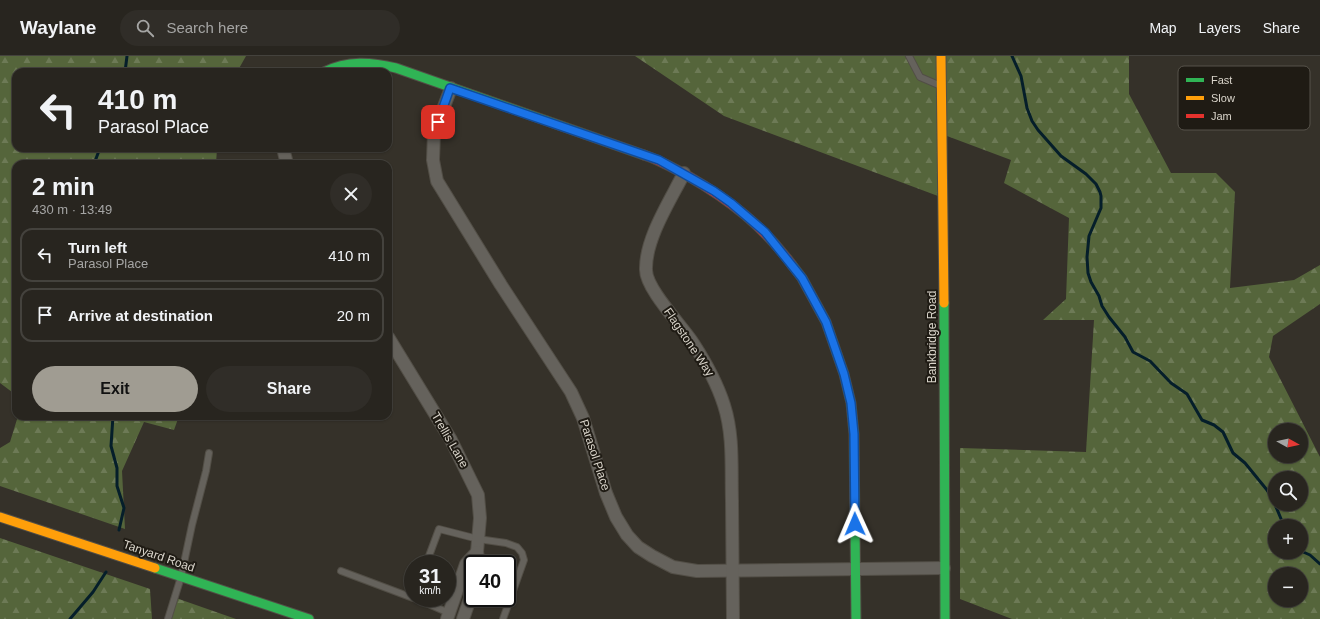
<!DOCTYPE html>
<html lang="en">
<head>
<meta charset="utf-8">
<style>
  :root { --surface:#28251f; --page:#302d28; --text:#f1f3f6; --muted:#a5a5a4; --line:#44423d; --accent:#a09c92 }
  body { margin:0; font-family:Helvetica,sans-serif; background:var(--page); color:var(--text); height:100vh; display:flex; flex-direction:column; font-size:15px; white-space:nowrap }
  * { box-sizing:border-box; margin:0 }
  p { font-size:13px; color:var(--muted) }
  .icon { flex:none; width:22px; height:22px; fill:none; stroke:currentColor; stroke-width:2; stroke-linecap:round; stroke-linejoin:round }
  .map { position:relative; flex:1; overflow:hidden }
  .drawer { position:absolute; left:12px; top:104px; width:380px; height:260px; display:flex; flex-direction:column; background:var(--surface); border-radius:12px; box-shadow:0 1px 3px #0004,0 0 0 1px var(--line) }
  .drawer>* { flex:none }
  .top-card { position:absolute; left:12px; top:12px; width:380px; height:84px; border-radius:12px; box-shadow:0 1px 3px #0004,0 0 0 1px var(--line); background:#28251f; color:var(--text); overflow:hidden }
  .needle { width:26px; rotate:98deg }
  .controls { position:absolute; left:1268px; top:367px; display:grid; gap:8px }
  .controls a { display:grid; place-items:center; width:40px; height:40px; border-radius:50%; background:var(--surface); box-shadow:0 1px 3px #0004,0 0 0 1px var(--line); font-size:20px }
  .speed { position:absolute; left:404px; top:499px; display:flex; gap:8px; font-size:20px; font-weight:700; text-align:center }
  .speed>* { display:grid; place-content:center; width:52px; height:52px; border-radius:50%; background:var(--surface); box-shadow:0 1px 3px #0004,0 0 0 1px var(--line); line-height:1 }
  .speed small { font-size:10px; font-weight:400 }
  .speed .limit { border:2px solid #111; border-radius:6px; background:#fff; color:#111 }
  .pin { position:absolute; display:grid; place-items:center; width:34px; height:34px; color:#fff; margin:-17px; border-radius:8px; box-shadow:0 2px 6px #0006 }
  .me { position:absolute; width:44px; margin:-22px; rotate:359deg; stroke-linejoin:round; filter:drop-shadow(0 0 3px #0008) }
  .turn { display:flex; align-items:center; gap:14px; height:84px; padding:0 20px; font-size:18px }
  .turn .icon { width:52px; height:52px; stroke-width:2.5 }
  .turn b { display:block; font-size:28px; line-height:34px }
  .round { display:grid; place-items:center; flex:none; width:42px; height:42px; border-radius:21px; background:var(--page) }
  .overview { display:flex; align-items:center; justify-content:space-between; height:68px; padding:0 20px }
  h1 { font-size:24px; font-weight:600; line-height:30px }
  .action { display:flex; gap:8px; margin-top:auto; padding:8px 20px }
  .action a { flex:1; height:46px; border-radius:24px; background:var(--accent); color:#111; font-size:16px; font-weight:600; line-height:46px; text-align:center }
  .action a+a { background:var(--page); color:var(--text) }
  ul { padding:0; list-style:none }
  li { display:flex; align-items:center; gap:12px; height:54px; margin:0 8px 6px; padding:0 12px; border:2px solid var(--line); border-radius:12px }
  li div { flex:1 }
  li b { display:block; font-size:15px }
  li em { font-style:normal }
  header { display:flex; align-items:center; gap:24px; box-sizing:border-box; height:56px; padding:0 20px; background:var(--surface); border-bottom:1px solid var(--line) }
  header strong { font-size:19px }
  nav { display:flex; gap:22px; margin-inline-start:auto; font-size:14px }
  .search { width:280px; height:36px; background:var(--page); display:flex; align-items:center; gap:10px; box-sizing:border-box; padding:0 14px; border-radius:22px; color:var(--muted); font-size:15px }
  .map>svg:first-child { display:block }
  .forest { fill:url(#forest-firs); fill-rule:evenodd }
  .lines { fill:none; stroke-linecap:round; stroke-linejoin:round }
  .stream { stroke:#051e2a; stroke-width:3 }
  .lane-casing { stroke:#524e46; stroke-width:8 }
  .street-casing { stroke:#524e46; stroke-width:14 }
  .fast-casing { stroke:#524e46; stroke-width:11 }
  .slow-casing { stroke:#524e46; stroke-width:11 }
  .jam-casing { stroke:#524e46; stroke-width:11 }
  .lane { stroke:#65625c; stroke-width:6 }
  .street { stroke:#65625c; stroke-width:12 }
  .fast { stroke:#30b455; stroke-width:9 }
  .slow { stroke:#ff9f0a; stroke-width:9 }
  .jam { stroke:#e5322d; stroke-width:9 }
  .route-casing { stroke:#114b97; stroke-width:10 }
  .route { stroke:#1a73e8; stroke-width:7 }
  .labels { text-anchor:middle; stroke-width:4; stroke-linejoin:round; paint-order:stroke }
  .street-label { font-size:12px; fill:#dad5cb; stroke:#1f1b14 }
  .key { fill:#1f1b14; stroke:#57534b; stroke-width:1 }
  .key-label { font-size:11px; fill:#dad5cb }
</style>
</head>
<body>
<header>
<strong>Waylane</strong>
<div class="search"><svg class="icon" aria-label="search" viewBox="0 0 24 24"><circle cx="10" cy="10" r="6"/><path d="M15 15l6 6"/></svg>Search here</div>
<nav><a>Map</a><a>Layers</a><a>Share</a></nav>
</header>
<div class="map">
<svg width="1320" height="563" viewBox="0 0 1320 563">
  <defs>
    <pattern id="forest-firs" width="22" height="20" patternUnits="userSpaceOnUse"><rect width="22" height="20" fill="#55653b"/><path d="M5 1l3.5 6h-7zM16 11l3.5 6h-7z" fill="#6d7a56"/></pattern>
  </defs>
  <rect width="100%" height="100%" fill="#353129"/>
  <g class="forest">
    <path d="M 0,0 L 246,0 L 237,16 L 16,16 L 16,92 L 217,92 L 216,108 L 16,108 L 16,339 L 0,327 Z"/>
    <path d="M 635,0 L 1129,0 L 1129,38 L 1171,117 L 1216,117 L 1235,136 L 1230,232 L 1294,224 L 1320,209 L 1320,248 L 1273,280 L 1269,301 L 1320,401 L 1320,563 L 1012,563 L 960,543 L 960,392 L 1086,396 L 1094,264 L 1043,264 L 1066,243 L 1069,162 L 1004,127 L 1011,104 L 947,80 L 946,143 L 724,60 ZM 1275,374 L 1301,374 L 1301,400 L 1275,400 ZM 1275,422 L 1301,422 L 1301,448 L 1275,448 ZM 1275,470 L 1301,470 L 1301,496 L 1275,496 ZM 1275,518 L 1301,518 L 1301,544 L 1275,544 Z"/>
    <path d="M 18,360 L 179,360 L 174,374 L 144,366 L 122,415 L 125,473 L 0,430 L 0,392 L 10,386 Z"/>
    <path d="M 0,482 L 150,533 L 152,563 L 0,563 Z"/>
    <path d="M 176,542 L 236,563 L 169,563 Z"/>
  </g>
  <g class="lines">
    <g class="stream">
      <path d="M 1012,0 L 1021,20 L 1027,52 L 1032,65 L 1038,74 L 1061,100 L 1086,118 L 1096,128 L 1100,136 L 1101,140 L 1101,152 L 1089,180 L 1087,201 L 1088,217 L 1091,226 L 1099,240 L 1102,250 L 1109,261 L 1125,281 L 1133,296 L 1150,305 L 1171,327 L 1187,338 L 1202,364 L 1214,369 L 1223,376 L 1233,397 L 1245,407 L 1267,434 L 1274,446 L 1284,470"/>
      <path d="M 125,16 L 127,0"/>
      <path d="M 94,108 L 100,92"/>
      <path d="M 113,360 L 111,390 L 117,412 L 117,430 L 124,452 L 119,474"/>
      <path d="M 1301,495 L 1310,499 L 1320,508"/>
      <path d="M 70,563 L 93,536 L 106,516"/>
    </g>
    <g class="lane-casing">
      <g id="lane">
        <path d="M 909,0 L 920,21 L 941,30"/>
        <path d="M 426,508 L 439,473 L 478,483 L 506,487 L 517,491 L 522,497 L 524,504 L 503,563"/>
        <path d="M 341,515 L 413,542"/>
        <path d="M 415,542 L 449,557"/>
        <path d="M 168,563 L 181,521 L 192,469 L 206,415 L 209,397"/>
      </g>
    </g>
    <g class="street-casing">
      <g id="street">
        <path d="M 451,32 L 434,77 L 433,104 L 437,125 L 501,229 L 571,336 L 583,362 L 606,437 L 616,461 L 627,479 L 638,491 L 652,500 L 673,511 L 697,515 L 944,512"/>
        <path d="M 283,92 L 287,108"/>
        <path d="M 684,117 C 670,145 645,183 646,214 C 646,233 682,270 693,287 C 706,307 717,327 724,349 C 734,380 731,413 732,445 C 732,484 733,524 733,563"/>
        <path d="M 388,281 L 451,384 L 478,439 L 480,462 L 477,496 L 479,508"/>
        <path d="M 447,563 L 466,508 L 477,496"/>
        <path d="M 463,563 L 473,534"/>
      </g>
    </g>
    <g class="fast-casing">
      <g id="fast">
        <path d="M 324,16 C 348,4 371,6 396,12 L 644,99"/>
        <path d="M 792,209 L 802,222 L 826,266 L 844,318 L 851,347 L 854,378 L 856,563"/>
        <path d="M 944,247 L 945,563"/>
        <path d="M 155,512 L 309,563"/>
      </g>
    </g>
    <g class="slow-casing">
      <g id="slow">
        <path d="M 941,0 L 944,247"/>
        <path d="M 0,461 L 155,512"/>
      </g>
    </g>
    <g class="jam-casing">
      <path id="jam" d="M 644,99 C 660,104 673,112 688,120 C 730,144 763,170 792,209"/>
    </g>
    <use href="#lane" class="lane"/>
    <use href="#street" class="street"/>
    <use href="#fast" class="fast"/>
    <use href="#slow" class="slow"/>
    <use href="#jam" class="jam"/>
  </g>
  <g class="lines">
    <g class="route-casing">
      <path id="route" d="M 438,66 L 450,32 L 659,104 L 714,135 L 731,147 L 765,176 L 802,222 L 826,266 L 844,318 L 851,347 L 854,378 L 855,468"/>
    </g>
    <use href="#route" class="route"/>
  </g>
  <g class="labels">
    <g class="street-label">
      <text transform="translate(932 281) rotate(-90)" y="4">Bankbridge Road</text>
      <text transform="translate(689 286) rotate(56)" y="4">Flagstone Way</text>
      <text transform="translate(450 384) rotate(60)" y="4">Trellis Lane</text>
      <text transform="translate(595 399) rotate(72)" y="4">Parasol Place</text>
      <text transform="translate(159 500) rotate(19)" y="4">Tanyard Road</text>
    </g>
  </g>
  <rect x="1178" y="10" width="132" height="64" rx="6" class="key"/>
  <rect x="1186" y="22" width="18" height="4" fill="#30b455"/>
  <rect x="1186" y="40" width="18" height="4" fill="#ff9f0a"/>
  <rect x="1186" y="58" width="18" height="4" fill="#e5322d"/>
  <g class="key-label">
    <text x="1211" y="28">Fast</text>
    <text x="1211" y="46">Slow</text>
    <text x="1211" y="64">Jam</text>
  </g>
</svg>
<div class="controls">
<a><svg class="needle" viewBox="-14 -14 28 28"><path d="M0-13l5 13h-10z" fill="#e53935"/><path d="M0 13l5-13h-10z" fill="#a5a5a4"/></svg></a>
<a><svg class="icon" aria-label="search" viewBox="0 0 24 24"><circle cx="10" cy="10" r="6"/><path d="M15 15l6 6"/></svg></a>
<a>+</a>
<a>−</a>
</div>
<div class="speed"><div>31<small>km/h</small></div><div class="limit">40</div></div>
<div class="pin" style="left:438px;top:66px;background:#d93025"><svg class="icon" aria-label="arrive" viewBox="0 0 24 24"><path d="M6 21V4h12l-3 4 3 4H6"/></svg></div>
<svg class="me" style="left:855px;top:468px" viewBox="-20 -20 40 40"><path d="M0-17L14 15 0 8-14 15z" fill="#1a73e8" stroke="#fff" stroke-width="4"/></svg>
<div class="top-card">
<div class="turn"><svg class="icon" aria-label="left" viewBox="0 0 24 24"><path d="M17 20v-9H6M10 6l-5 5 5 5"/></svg><div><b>410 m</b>Parasol Place</div></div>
</div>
<section class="drawer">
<div class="overview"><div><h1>2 min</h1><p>430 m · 13:49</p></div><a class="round"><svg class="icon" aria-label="close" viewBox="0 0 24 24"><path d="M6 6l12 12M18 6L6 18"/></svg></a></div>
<ul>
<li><svg class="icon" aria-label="left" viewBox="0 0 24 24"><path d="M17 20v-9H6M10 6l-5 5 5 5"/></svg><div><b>Turn left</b><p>Parasol Place</p></div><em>410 m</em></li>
<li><svg class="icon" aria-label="arrive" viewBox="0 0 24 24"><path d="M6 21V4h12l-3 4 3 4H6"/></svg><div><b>Arrive at destination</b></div><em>20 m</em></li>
</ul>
<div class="action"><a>Exit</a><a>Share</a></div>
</section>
</div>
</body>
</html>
